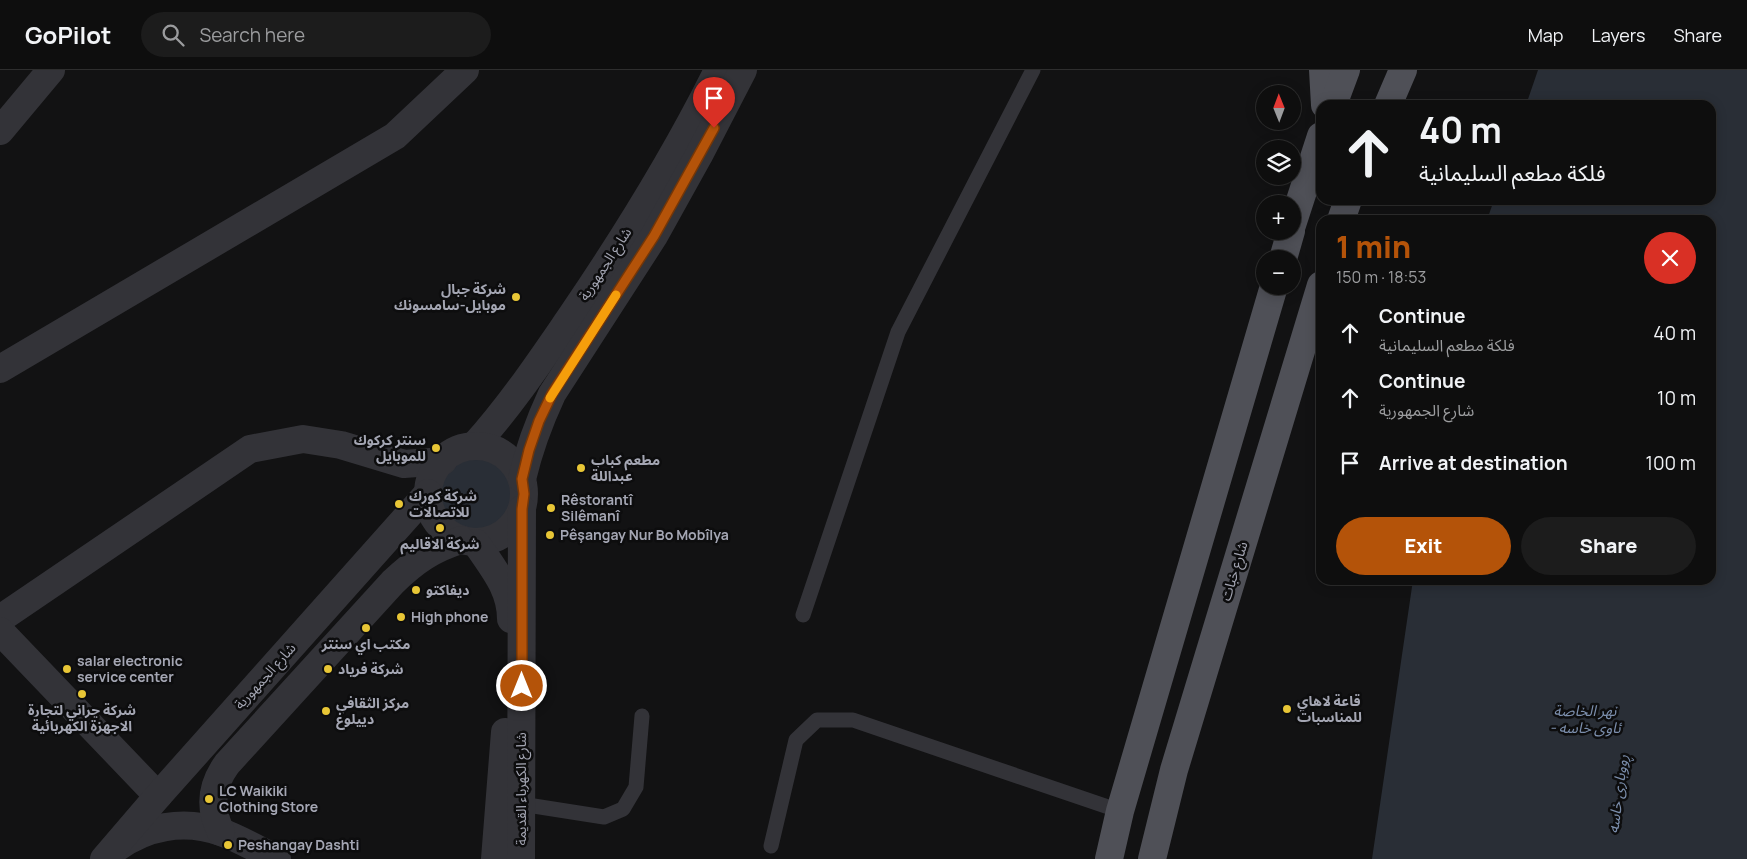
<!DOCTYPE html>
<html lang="en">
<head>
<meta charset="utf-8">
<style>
  :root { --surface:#0e0e0e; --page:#1c1c1c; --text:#f1f3f6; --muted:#9b9c9e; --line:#2e2e2e; --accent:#b45309 }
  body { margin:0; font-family:Manrope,"Noto Sans Arabic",sans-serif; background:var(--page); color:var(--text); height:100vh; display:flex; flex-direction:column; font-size:19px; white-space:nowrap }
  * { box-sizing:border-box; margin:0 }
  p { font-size:16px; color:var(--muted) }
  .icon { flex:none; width:28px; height:28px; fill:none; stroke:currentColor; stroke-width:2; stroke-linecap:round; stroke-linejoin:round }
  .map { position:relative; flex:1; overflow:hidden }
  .drawer { position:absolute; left:1316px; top:145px; width:400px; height:370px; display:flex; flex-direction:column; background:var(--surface); border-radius:15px; box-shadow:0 2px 12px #0003,0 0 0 1px var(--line) }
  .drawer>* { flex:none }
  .guide { position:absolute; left:1316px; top:30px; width:400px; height:105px; border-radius:15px; box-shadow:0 2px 12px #0003,0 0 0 1px var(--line); background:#0e0e0e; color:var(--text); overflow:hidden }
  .needle { width:32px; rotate:359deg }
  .controls { position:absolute; left:1256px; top:15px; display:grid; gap:10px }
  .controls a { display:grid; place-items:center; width:45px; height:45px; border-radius:50%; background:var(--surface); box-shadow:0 2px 12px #0003,0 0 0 1px var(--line); font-size:25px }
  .pin { position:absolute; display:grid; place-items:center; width:42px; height:42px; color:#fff; margin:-51px -21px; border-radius:50% 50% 50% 0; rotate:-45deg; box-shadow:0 0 5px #0007 }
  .pin .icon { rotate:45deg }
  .me { position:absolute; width:55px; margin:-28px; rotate:0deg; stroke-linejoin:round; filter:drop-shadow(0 0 4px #0008) }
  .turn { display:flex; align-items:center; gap:18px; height:105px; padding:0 20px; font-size:22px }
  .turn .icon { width:65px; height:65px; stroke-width:2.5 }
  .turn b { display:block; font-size:35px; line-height:42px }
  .round { display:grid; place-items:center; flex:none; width:52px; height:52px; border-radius:26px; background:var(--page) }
  .headline { display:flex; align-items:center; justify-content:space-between; height:85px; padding:0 20px }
  h1 { font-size:30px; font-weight:800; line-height:38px; color:var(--accent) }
  .cta { display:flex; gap:10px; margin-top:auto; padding:10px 20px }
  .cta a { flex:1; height:58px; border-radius:30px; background:var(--accent); color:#fff; font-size:20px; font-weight:800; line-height:58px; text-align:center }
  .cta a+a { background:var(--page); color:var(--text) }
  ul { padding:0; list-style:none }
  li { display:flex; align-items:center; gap:15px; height:65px; padding:0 20px }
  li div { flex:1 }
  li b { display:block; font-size:19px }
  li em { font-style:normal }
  header { display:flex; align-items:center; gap:30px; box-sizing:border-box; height:70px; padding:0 25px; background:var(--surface); border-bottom:1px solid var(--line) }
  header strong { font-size:24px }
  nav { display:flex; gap:28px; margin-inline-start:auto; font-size:18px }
  .search { width:350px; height:45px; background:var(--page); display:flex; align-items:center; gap:12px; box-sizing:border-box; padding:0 18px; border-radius:28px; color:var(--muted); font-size:19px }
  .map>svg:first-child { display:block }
  .water { fill:#292e36 }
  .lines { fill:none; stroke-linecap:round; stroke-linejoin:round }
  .service { stroke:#333338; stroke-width:15 }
  .minor { stroke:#333338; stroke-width:28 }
  .tertiary { stroke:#333338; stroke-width:28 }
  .primary { stroke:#4f5057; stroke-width:28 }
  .route-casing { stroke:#753606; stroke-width:12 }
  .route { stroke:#b45309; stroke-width:9 }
  .slow { stroke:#f59e0b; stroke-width:9 }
  .poi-dot { fill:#e8c636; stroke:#0d0d0e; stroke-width:2 }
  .labels { text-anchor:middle; stroke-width:5; stroke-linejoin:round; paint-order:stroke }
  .street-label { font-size:14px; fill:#a4a6b3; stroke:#0d0d0e }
  .poi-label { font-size:14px; font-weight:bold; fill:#a4a6b3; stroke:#0d0d0e; text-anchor:start }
  .water-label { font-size:15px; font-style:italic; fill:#7c8fad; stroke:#0d0d0e }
</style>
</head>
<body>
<header>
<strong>GoPilot</strong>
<div class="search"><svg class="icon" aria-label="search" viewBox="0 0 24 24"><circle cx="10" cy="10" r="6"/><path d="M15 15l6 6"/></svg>Search here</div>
<nav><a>Map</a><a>Layers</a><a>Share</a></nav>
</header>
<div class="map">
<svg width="1747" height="789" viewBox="0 0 1747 789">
  <rect width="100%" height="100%" fill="#121213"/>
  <g class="water">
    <path d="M 1538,0 L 1747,0 L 1747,789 L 1372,789 L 1413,510 L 1711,510 L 1711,150 L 1487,150 L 1494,130 L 1711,130 L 1711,35 L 1526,35 Z"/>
    <circle cx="477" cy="423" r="36"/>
  </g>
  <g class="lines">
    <g class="service">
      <path d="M 803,545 L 898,262 L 1033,0"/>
      <path d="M 521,734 L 604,747 L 623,739 L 636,717 L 642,646"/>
      <path d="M 771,776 L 796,670 L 817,650 L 853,650 L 1120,741"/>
    </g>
    <g class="minor">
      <path d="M 0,61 L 51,0"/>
      <path d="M 0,299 L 395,66 L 465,0"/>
      <path d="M 0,549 L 250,379 L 303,369 L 341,375 L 404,394 L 443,391"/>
      <path d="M 0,561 L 158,726"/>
      <path d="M 114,780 C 145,756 184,749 221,762 C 240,769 259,780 277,789"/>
    </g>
    <g class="tertiary">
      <path d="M 474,376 C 511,335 541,290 572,245 C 625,167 676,85 718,0"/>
      <circle cx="476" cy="424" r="48"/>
      <path d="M 522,409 C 529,379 539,352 552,324 L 654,166 L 699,85 L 743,0"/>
      <path d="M 476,473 C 492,497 511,518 511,549"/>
      <path d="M 221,762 C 209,738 211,716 227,694 L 393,512 C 415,491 432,479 461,470"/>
      <path d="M 104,789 L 158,726 L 428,423"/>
      <path d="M 495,789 L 505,662"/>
      <path d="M 521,789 L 522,439"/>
    </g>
    <g class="primary">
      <path d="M 1323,0 L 1325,35"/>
      <path d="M 1333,35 L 1346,0"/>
      <path d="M 1388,35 L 1403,0"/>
      <path d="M 1341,150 L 1348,130"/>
      <path d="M 1292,155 L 1321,66"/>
      <path d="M 1283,189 L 1291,161"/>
      <path d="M 1109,789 L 1120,741 L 1274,216"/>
      <path d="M 1152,789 L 1174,700 L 1321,215"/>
    </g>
  </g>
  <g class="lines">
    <g class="route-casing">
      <path id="route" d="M 522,616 L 522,439 L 524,424 L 522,409 L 529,380 L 539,351 L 552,324 L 654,166 L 714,58"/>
    </g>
    <use href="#route" class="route"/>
    <path class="slow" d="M 550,328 L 616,225"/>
  </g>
  <g class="poi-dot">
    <circle cx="516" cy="227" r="5"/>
    <circle cx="436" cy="378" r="5"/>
    <circle cx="581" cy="398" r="5"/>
    <circle cx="399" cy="434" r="5"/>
    <circle cx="551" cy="438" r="5"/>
    <circle cx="440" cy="458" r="5"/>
    <circle cx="550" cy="465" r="5"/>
    <circle cx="416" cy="520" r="5"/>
    <circle cx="401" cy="547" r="5"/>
    <circle cx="366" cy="558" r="5"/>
    <circle cx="67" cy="599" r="5"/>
    <circle cx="328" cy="599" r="5"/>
    <circle cx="82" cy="624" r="5"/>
    <circle cx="1287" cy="639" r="5"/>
    <circle cx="326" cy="641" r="5"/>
    <circle cx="209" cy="729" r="5"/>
    <circle cx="228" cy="775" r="5"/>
  </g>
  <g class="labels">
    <g class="street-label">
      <text transform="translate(605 194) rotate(-57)" y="5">شارع الجمهورية</text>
      <text transform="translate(1234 501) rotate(-73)" y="5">شارع خبات</text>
      <text transform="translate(265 606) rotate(-48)" y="5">شارع الجمهورية</text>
      <text transform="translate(521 719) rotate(-90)" y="5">شارع الكهرباء القديمة</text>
    </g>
    <g class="poi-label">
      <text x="506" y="224" text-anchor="end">شركة جبال<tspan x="506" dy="16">موبايل-سامسونك</tspan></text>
      <text x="426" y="375" text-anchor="end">سنتر كركوك<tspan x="426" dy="16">للموبايل</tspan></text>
      <text x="591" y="395">مطعم كباب<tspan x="591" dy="16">عبداللة</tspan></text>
      <text x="409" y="431">شركة كورك<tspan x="409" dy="16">للاتصالات</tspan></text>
      <text x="561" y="435">Rêstorantî<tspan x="561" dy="16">Silêmanî</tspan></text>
      <text x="560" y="470">Pêşangay Nur Bo Mobîlya</text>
      <text x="440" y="479" text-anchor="middle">شركة الاقاليم</text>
      <text x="426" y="525">ديفاكتو</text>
      <text x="411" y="552">High phone</text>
      <text x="366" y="579" text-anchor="middle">مكتب اي سنتر</text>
      <text x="77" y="596">salar electronic<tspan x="77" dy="16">service center</tspan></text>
      <text x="338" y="604">شركة فرياد</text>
      <text x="1297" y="636">قاعة لاهاي<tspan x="1297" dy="16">للمناسبات</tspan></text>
      <text x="336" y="638">مركز الثقافي<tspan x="336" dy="16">دييلوغ</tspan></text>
      <text x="82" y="645" text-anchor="middle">شركة چراني لتجارة<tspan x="82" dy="16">الاجهزة الكهربائية</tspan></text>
      <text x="219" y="726">LC Waikiki<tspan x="219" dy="16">Clothing Store</tspan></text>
      <text x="238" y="780">Peshangay Dashti</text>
    </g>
    <g class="water-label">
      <text x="1585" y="646">نهر الخاصة<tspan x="1585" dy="17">- ئاوی خاسە</tspan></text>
      <text transform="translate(1618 724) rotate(-83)" y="5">ڕووباری خاسە</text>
    </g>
  </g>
</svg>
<div class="controls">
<a><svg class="needle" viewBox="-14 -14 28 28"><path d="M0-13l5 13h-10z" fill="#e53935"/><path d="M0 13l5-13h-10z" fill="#9b9c9e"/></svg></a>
<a><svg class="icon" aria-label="layers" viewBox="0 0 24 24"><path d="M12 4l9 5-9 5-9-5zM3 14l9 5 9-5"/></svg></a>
<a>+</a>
<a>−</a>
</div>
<div class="pin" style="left:714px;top:58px;background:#d93025"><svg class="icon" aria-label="arrive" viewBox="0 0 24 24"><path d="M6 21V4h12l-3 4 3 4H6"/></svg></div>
<svg class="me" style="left:522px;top:616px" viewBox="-20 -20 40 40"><circle r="17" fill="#b45309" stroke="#fff" stroke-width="3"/><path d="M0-11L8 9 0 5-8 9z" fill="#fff"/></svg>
<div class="guide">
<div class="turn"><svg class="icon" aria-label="ahead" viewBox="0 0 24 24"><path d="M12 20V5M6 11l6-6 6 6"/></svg><div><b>40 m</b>فلكة مطعم السليمانية</div></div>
</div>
<section class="drawer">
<div class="headline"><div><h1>1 min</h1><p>150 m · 18:53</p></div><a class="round" style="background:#d93025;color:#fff"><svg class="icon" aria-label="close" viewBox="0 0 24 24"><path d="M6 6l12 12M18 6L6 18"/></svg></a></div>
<ul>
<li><svg class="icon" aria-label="ahead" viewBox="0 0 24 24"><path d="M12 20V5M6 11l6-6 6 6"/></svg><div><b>Continue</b><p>فلكة مطعم السليمانية</p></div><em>40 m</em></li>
<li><svg class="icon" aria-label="ahead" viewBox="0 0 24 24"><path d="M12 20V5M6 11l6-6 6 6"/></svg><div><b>Continue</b><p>شارع الجمهورية</p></div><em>10 m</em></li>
<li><svg class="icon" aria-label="arrive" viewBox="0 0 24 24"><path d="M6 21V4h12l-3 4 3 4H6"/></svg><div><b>Arrive at destination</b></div><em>100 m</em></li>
</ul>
<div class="cta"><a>Exit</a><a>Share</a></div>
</section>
</div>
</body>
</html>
